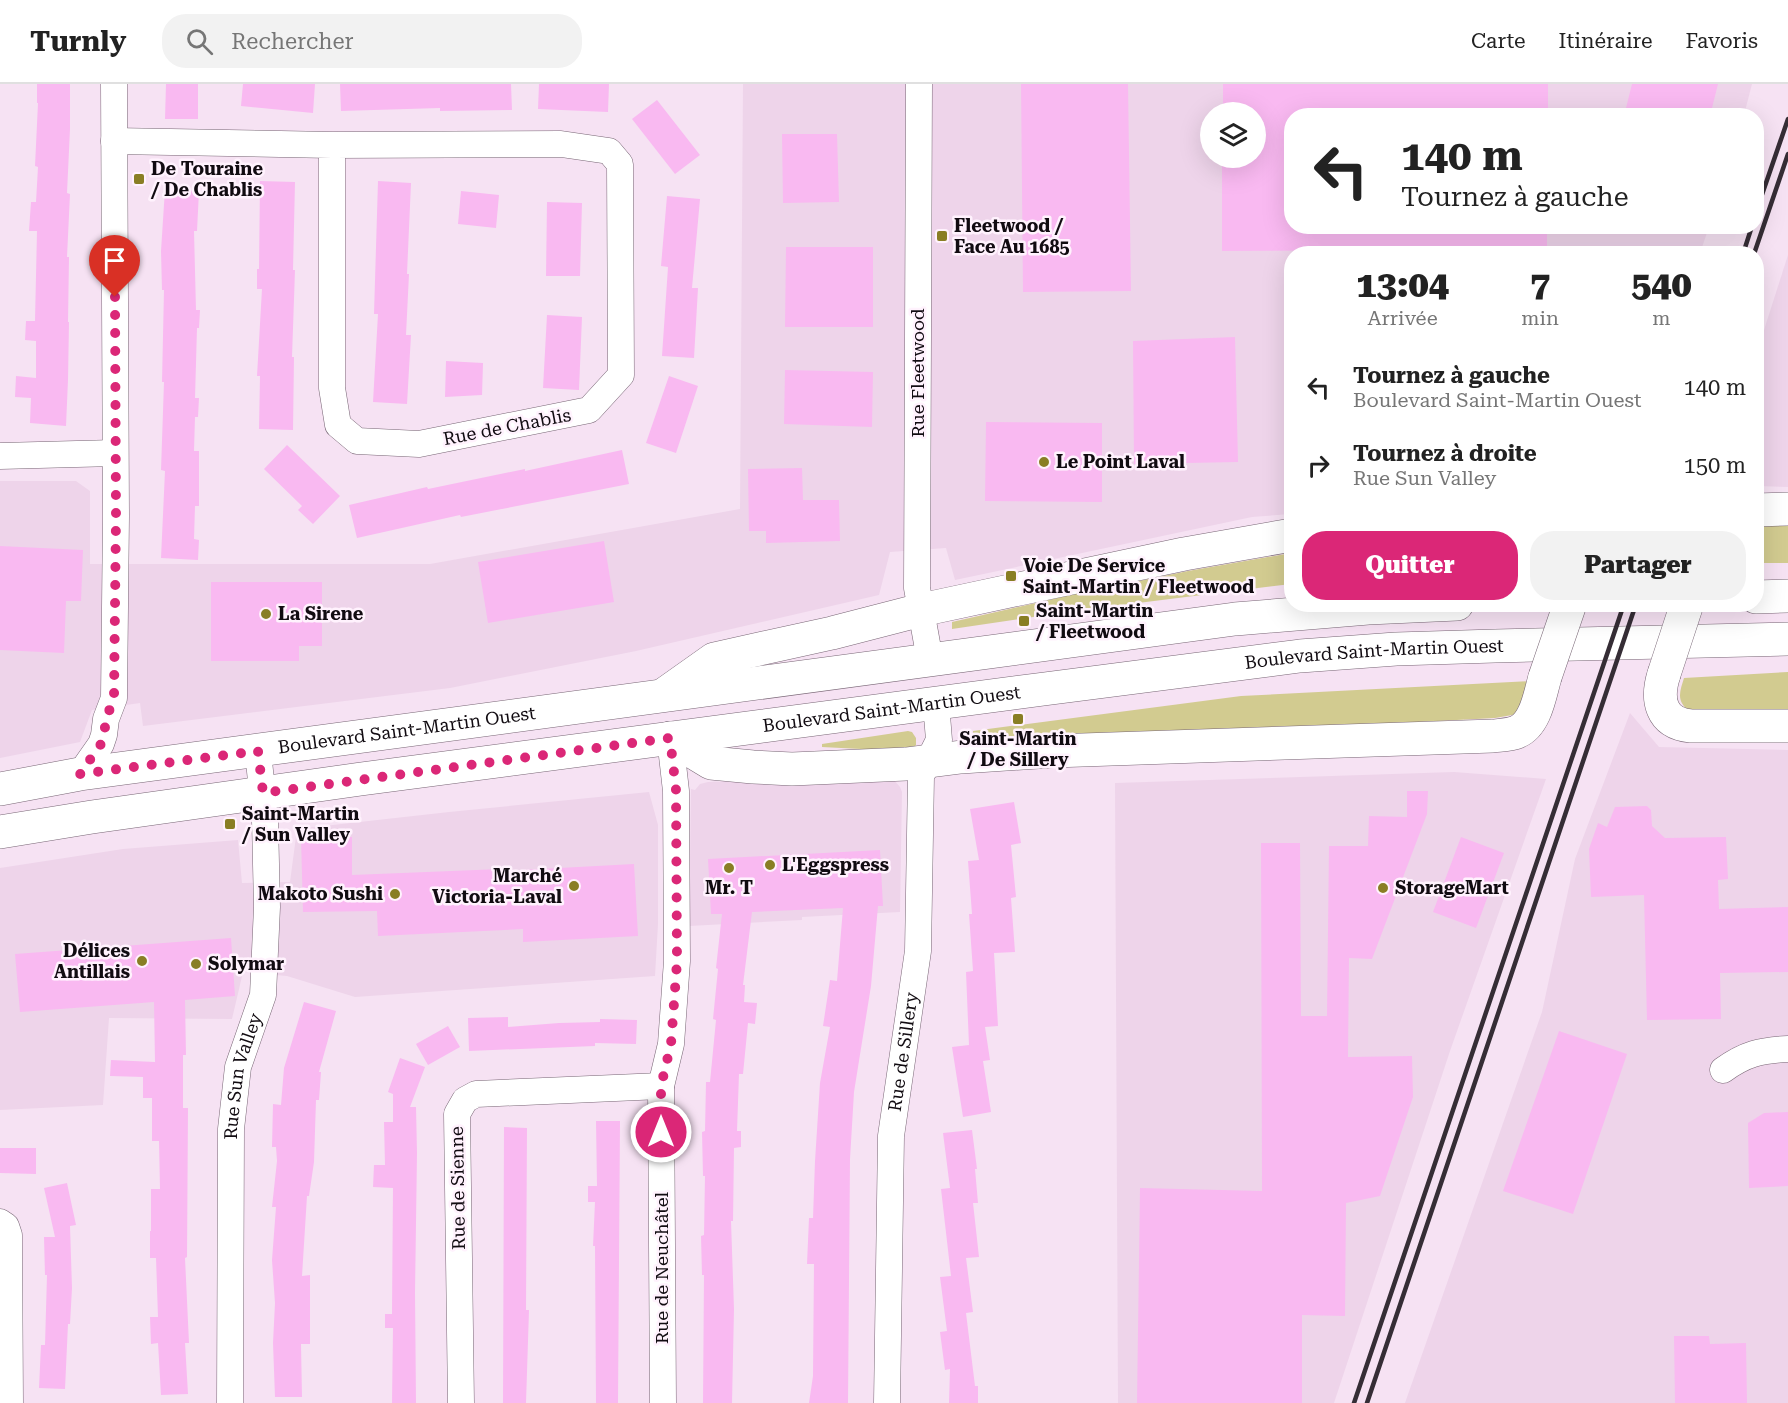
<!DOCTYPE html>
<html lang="fr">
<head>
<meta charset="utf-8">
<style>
  :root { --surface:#fff; --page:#f2f2f2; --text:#222; --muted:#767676; --line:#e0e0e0; --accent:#db2777 }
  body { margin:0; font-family:"Roboto Serif",serif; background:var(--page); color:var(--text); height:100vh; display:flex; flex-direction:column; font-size:22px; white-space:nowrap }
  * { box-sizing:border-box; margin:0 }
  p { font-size:20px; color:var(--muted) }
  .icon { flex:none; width:33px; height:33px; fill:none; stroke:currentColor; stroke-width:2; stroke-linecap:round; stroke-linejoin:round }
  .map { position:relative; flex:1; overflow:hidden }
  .details { position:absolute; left:1284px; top:162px; width:480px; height:366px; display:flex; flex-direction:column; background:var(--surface); border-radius:24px; box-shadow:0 6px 24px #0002 }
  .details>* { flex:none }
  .guide { position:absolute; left:1284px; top:24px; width:480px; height:126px; border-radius:24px; box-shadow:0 6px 24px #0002; background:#fff; color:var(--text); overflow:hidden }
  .controls { position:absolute; left:1200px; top:18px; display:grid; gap:12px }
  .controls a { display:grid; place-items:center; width:66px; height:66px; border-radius:50%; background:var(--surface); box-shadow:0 6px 24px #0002; font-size:30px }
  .pin { position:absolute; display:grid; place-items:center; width:51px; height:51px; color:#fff; margin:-62px -26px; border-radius:50% 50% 50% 0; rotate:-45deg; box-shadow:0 0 6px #0007 }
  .pin .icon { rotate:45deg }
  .me { position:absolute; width:66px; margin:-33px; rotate:0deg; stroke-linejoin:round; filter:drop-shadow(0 0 4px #0008) }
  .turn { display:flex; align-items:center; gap:21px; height:126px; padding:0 18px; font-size:27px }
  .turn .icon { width:78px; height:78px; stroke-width:2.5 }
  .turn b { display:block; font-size:42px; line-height:51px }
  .eta { display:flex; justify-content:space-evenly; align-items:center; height:102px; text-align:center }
  .eta b { font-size:36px; font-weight:800; line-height:42px }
  .primary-button { display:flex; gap:12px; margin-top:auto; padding:12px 18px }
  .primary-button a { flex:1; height:69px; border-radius:24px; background:var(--accent); color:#fff; font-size:24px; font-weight:800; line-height:69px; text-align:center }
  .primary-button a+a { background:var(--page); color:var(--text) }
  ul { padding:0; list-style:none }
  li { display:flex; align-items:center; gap:18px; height:78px; padding:0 18px }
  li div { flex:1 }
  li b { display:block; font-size:22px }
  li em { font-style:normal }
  header { display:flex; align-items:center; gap:36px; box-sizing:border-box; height:84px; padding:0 30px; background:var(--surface); border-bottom:2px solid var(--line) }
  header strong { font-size:28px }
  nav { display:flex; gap:33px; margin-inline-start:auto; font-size:21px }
  .search { width:420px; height:54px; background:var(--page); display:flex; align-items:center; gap:15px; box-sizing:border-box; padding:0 21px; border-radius:24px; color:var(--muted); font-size:22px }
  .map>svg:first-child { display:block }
  .built { fill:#eed4ea; fill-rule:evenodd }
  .green { fill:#d2cb90 }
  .building { fill:#f9b9f1 }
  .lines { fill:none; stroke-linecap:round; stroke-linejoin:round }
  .minor-casing { stroke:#786675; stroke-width:27 }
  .major-casing { stroke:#786675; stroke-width:34 }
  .minor { stroke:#fff; stroke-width:26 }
  .major { stroke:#fff; stroke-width:33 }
  .rail { stroke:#352d35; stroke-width:4.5 }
  .major-bridge-casing { stroke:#786675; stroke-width:34; stroke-linecap:butt }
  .major-bridge { stroke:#fff; stroke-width:33 }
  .route { stroke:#db2777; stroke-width:10; stroke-dasharray:0 18 }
  .poi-dot { fill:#897e24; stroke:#fff2fd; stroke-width:2 }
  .labels { text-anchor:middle; stroke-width:5; stroke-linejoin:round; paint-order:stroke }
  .poi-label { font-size:18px; font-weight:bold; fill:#110b11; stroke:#fff2fd; text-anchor:start }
  .street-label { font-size:18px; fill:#110b11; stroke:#fff2fd }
</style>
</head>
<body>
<header>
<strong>Turnly</strong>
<div class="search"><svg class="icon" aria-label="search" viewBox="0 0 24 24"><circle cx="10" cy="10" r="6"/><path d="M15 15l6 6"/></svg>Rechercher</div>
<nav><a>Carte</a><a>Itinéraire</a><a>Favoris</a></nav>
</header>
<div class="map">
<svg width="1788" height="1319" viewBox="0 0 1788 1319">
  <rect width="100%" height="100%" fill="#f6e2f3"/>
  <g class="built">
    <path d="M 743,0 L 1752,0 L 1744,31 L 1292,32 L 1292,142 L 1709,143 L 1700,169 L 1292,170 L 1291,430 L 1252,433 L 955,496 L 946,464 L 890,468 L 879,511 L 636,567 L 450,604 L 143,642 L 140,619 L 92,626 L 80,658 L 0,674 L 0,397 L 76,397 L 90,407 L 90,480 L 430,480 L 740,425 ZM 1210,28 L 1256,28 L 1256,74 L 1210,74 Z"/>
    <path d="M 1788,171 L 1788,403 L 1757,402 L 1757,268 Z"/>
    <path d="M 1630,629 L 1659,663 L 1788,666 L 1788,1319 L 1405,1319 L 1542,928 L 1575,775 Z"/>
    <path d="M 1454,688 L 1546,695 L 1450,967 L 1334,1319 L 1118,1319 L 1115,699 Z"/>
    <path d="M 818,694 L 893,695 L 900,703 L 902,708 L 900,828 L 802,833 L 802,836 L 689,842 L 691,705 L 695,706 L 700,700 L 708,698 Z"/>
    <path d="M 649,708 L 658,741 L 658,840 L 655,892 L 355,913 L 287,892 L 243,888 L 232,935 L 109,934 L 103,1021 L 0,1026 L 0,784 L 123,765 L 238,756 L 242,799 L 290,798 L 297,745 L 449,728 Z"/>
  </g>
  <g class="green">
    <path d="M 1756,440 L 1788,440 L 1788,479 L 1757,479 Z"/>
    <path d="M 1291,469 L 1291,500 L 1074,527 L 952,545 L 952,538 L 1075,510 L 1188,487 Z"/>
    <path d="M 1788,588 L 1788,634 L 1688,626 C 1676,616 1680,607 1684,594 Z"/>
    <path d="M 1532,597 L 1518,630 L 1495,634 L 973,661 L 973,647 L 1241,612 Z"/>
    <path d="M 908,647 L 912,648 L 916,654 L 916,661 L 913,664 L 899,667 L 822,663 L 822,660 Z"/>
  </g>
  <g class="building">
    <path d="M 37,0 L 70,0 L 70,45 L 67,109 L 70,110 L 67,173 L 69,173 L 68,238 L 69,238 L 68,296 L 66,342 L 30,339 L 31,314 L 15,313 L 16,292 L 36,294 L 36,257 L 25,256 L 26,237 L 35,237 L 37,147 L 29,147 L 31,118 L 36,118 L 38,83 L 35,82 L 38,19 L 37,19 Z"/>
    <path d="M 166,0 L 198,0 L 198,35 L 165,35 Z"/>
    <path d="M 243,0 L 315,0 L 313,29 L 241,22 Z"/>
    <path d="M 340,0 L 511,0 L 512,26 L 440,27 L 440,24 L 341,27 Z"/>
    <path d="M 539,0 L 609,0 L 608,28 L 538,25 Z"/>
    <path d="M 1021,0 L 1128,0 L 1131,207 L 1023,208 Z"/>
    <path d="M 1223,0 L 1548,0 L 1548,32 L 1292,32 L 1292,142 L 1547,142 L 1547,166 L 1222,167 L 1222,74 L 1256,74 L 1256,28 L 1223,28 Z"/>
    <path d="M 1632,0 L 1718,0 L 1710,32 L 1624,32 Z"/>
    <path d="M 657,16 L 700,71 L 675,90 L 632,35 Z"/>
    <path d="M 782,50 L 837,50 L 839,118 L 783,119 Z"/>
    <path d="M 260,97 L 295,98 L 293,186 L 295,186 L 292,273 L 294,273 L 293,346 L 259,345 L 260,292 L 257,292 L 262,205 L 257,205 L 257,185 L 259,185 Z"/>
    <path d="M 378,97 L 411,99 L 407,190 L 409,190 L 406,251 L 411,251 L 407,320 L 373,318 L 378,230 L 374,230 Z"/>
    <path d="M 165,105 L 199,107 L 197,147 L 194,147 L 196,226 L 200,226 L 199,244 L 197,244 L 195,314 L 199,314 L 198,333 L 195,333 L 194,367 L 199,367 L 199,422 L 195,422 L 194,455 L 199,456 L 198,476 L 161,474 L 165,387 L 161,386 L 164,298 L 162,298 L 164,206 L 162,206 L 161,167 Z"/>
    <path d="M 461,107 L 499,111 L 496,144 L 458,140 Z"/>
    <path d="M 667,112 L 700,115 L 692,204 L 698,204 L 694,274 L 662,272 L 668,183 L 661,182 Z"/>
    <path d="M 547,118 L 582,119 L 580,192 L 546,192 Z"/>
    <path d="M 786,163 L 873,163 L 873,243 L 785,243 Z"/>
    <path d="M 547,231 L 582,233 L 579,306 L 543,304 Z"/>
    <path d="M 1235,253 L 1238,378 L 1134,380 L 1133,257 Z"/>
    <path d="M 446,277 L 483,279 L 482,311 L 445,313 Z"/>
    <path d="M 785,286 L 873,288 L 872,343 L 784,340 Z"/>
    <path d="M 669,292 L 698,302 L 676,369 L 646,359 Z"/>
    <path d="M 986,338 L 1102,339 L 1102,418 L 985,417 Z"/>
    <path d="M 287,361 L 340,412 L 313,440 L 298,426 L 302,422 L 264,385 Z"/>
    <path d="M 622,366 L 629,400 L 461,433 L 460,431 L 357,454 L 349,421 L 427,403 L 428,405 L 525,385 L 525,387 Z"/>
    <path d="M 802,384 L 803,416 L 839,416 L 840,457 L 766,459 L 766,447 L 749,447 L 748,385 Z"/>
    <path d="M 604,457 L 614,518 L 488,539 L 478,478 Z"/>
    <path d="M 0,462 L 83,466 L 81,517 L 66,517 L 64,569 L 0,566 Z"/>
    <path d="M 211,498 L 322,498 L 322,562 L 299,562 L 299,577 L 211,577 Z"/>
    <path d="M 1407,707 L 1428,707 L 1427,730 L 1372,875 L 1349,874 L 1348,973 L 1412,972 L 1413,1013 L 1380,1112 L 1346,1119 L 1345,1232 L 1302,1231 L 1302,1319 L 1137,1319 L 1140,1104 L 1262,1107 L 1261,759 L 1300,759 L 1301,932 L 1327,932 L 1329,762 L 1368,762 L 1369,732 L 1407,733 Z"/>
    <path d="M 1014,718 L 1021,759 L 1011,761 L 1016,813 L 1011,814 L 1015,868 L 994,869 L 998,942 L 985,943 L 990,976 L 983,977 L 991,1028 L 963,1033 L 952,963 L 969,961 L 966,888 L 973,887 L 969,830 L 972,830 L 968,777 L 979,776 L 970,725 Z"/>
    <path d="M 1647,722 L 1651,726 L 1652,742 L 1665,754 L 1726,753 L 1728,795 L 1718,796 L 1719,825 L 1788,823 L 1788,888 L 1720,889 L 1721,935 L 1647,936 L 1644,811 L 1591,813 L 1589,765 L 1598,739 L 1607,743 L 1615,723 Z"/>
    <path d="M 352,753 L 352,791 L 501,785 L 501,787 L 634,780 L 638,852 L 523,858 L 523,845 L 378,852 L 377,827 L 303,828 L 301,754 Z"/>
    <path d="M 1461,753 L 1504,769 L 1476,844 L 1433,828 Z"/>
    <path d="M 880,766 L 883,822 L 878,822 L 871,902 L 854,1008 L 850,1075 L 848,1319 L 809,1319 L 813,1292 L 814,1180 L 807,1180 L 809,1134 L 813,1134 L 815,1077 L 820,999 L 830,943 L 823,942 L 830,896 L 837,897 L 843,824 L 752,828 L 743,901 L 745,901 L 744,918 L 757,919 L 755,940 L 748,939 L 743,990 L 739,990 L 737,1047 L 741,1047 L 741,1063 L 734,1064 L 733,1137 L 731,1137 L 734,1225 L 732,1319 L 703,1319 L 704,1191 L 702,1191 L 701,1152 L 704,1151 L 705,1092 L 703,1092 L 702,1048 L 705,1047 L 706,998 L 710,998 L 716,936 L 713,935 L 718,885 L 716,884 L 722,830 L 711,830 L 708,775 Z"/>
    <path d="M 231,854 L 235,912 L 185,916 L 186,971 L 183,971 L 183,1024 L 188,1024 L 187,1173 L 185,1174 L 189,1259 L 185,1259 L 188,1310 L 161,1311 L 158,1259 L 151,1260 L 150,1233 L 158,1233 L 156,1174 L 150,1174 L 150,1147 L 151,1147 L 151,1105 L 160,1105 L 159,1057 L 152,1057 L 152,1014 L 143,1014 L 143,993 L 110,992 L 111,976 L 155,978 L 154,918 L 20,928 L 15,870 Z"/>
    <path d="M 304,918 L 336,927 L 319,988 L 321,988 L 319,1016 L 316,1016 L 314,1078 L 309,1112 L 307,1112 L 302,1192 L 310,1191 L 310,1260 L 301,1260 L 302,1313 L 275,1313 L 273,1259 L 275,1219 L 272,1176 L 276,1123 L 272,1123 L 277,1077 L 276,1063 L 272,1063 L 273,1020 L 281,1021 L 284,984 Z"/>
    <path d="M 508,933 L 508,943 L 559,939 L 600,938 L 600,935 L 637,936 L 636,960 L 595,959 L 595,962 L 469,967 L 468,934 Z"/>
    <path d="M 448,942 L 460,963 L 428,981 L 416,960 Z"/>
    <path d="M 1559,947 L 1627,970 L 1573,1130 L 1503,1107 Z"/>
    <path d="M 400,974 L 425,983 L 410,1023 L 416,1023 L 417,1069 L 415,1209 L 416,1319 L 392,1319 L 393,1244 L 385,1244 L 385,1230 L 392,1230 L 393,1104 L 373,1103 L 374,1081 L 385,1081 L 384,1038 L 393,1038 L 393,1010 L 388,1008 Z"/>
    <path d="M 1788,1028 L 1788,1102 L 1749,1104 L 1748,1039 L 1764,1029 Z"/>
    <path d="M 596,1037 L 620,1037 L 618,1319 L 596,1319 L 595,1162 L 593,1162 L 595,1118 L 588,1118 L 588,1102 L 597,1102 Z"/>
    <path d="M 504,1043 L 527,1044 L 526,1226 L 529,1226 L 526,1319 L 503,1319 Z"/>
    <path d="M 972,1046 L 977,1085 L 975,1085 L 978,1119 L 973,1119 L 979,1173 L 966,1174 L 973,1228 L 966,1229 L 975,1302 L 978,1302 L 978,1319 L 949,1319 L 950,1285 L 945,1286 L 940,1248 L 947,1247 L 940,1193 L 951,1192 L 941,1105 L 950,1104 L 943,1049 Z"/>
    <path d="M 0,1064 L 36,1064 L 36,1090 L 0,1089 Z"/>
    <path d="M 67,1099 L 76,1141 L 70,1142 L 72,1204 L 70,1240 L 68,1240 L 65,1305 L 39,1304 L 41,1261 L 45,1261 L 47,1191 L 45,1191 L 44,1153 L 55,1153 L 44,1104 Z"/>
    <path d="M 1674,1252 L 1709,1252 L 1710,1260 L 1746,1259 L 1747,1319 L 1675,1319 Z"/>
  </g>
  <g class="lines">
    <g class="minor-casing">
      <g id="minor">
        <path d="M 919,0 L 917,504 L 930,576"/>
        <path d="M 114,57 L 332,61 L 561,60 L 609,67 L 620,80 L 621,291 L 589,326 L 419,360 L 357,357 L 338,341 L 332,304 L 332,61"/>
        <path d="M 0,372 L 115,369"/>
        <path d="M 80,690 L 101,660 L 104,651 L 106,635 L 114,614 L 116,432 L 114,0"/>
        <path d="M 1723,986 C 1745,970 1761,966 1788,965"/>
        <path d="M 0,1138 L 6,1142 L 9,1151 L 10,1319"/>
        <path id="s1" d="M 230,1319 L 231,1045 L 238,983 L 263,911 L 267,823 L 265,737 L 258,667"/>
        <path d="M 461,1319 L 457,1030 L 465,1016 L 476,1010 L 661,1002"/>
        <path d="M 663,1319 L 661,1002 L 671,960 L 677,877 L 676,707 L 670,654"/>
        <path id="s2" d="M 887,1319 L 891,1052 L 918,867 L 921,692 L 939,656 L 936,619"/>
      </g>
    </g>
    <g class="major-casing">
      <g id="major">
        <path d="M 1756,426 L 1788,425"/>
        <path d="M 1756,513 L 1788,512"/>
        <path d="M 1664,590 C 1656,615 1660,639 1691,642 L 1788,642"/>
        <path d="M 666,609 L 714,575 L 832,549 L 921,526 L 1019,505 L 1184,470 L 1292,451"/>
        <path d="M 670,654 L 711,679 L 753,683 L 792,685 L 906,680 L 961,673 L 1053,667 L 1493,652 C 1501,651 1510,651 1517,648 C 1536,640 1540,610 1545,593"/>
        <path id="s3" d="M 0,705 L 80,690 L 1235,535 L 1368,524 L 1457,520"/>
        <path id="s4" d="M 0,748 L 92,733 L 361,695 L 1044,605 L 1300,572 L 1396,565 L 1495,562 L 1788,555"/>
      </g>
    </g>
    <use href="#minor" class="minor"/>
    <use href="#major" class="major"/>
    <g class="rail">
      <path d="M 1756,128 L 1788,35"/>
      <path d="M 1743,170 L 1752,142"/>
      <path d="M 1754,170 L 1788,70"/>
      <path d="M 1354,1319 L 1624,520"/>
      <path d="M 1367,1319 L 1636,520"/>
    </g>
    <g class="major-bridge-casing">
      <g id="major-bridge">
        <path d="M 1664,590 L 1687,520"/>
        <path d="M 1545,593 L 1570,520"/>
      </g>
    </g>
    <use href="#major-bridge" class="major-bridge"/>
  </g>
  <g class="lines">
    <path class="route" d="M 115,213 L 116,432 L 114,614 L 106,635 L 104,651 L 101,660 L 80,690 L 258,667 L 263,709 L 670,654 L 676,706 L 677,878 L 671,960 L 661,1002 L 661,1048"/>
  </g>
  <g class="poi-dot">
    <rect x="133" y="89" width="12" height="12" rx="3"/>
    <rect x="936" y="146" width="12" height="12" rx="3"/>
    <circle cx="1044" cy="378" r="6"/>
    <rect x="1005" y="486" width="12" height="12" rx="3"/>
    <circle cx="266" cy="530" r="6"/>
    <rect x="1018" y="531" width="12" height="12" rx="3"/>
    <rect x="1012" y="629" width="12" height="12" rx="3"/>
    <rect x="224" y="734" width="12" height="12" rx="3"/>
    <circle cx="770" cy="781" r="6"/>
    <circle cx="729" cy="784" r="6"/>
    <circle cx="574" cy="802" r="6"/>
    <circle cx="1383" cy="804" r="6"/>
    <circle cx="395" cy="810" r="6"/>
    <circle cx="142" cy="877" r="6"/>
    <circle cx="196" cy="880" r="6"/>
  </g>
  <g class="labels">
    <g class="poi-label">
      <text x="151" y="91">De Touraine<tspan x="151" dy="21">/ De Chablis</tspan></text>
      <text x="954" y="148">Fleetwood /<tspan x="954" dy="21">Face Au 1685</tspan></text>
      <text x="1056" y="384">Le Point Laval</text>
      <text x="1023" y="488">Voie De Service<tspan x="1023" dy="21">Saint-Martin / Fleetwood</tspan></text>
      <text x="1036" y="533">Saint-Martin<tspan x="1036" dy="21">/ Fleetwood</tspan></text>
      <text x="278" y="536">La Sirene</text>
      <text x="1018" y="661" text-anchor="middle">Saint-Martin<tspan x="1018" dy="21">/ De Sillery</tspan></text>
      <text x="242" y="736">Saint-Martin<tspan x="242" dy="21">/ Sun Valley</tspan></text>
      <text x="782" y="787">L'Eggspress</text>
      <text x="562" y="798" text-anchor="end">Marché<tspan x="562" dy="21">Victoria-Laval</tspan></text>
      <text x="729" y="810" text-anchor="middle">Mr. T</text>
      <text x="1395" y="810">StorageMart</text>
      <text x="383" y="816" text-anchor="end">Makoto Sushi</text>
      <text x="130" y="873" text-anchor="end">Délices<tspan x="130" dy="21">Antillais</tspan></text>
      <text x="208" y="886">Solymar</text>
    </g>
    <g class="street-label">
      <text transform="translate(918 289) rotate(-90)" y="6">Rue Fleetwood</text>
      <text transform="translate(507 343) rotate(-11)" y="6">Rue de Chablis</text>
      <text dy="6" stroke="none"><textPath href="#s4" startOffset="1386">Boulevard Saint-Martin Ouest</textPath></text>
      <text dy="6" stroke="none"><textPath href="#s4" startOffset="900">Boulevard Saint-Martin Ouest</textPath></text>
      <text dy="6" stroke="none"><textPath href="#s3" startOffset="411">Boulevard Saint-Martin Ouest</textPath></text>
      <text dy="6" stroke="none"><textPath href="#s2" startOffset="352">Rue de Sillery</textPath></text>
      <text dy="6" stroke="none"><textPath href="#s1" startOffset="328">Rue Sun Valley</textPath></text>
      <text transform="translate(458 1104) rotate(-91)" y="6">Rue de Sienne</text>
      <text transform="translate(662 1184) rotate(-90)" y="6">Rue de Neuchâtel</text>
    </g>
  </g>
</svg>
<div class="controls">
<a><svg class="icon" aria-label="layers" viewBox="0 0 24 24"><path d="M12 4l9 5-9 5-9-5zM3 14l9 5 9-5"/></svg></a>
</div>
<div class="pin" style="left:115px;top:213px;background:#d93025"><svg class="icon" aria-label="arrive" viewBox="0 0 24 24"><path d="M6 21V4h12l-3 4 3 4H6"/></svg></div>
<svg class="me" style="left:661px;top:1048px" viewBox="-20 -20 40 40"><circle r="17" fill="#db2777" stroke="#fff" stroke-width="3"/><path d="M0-11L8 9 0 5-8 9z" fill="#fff"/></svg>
<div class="guide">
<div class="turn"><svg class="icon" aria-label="left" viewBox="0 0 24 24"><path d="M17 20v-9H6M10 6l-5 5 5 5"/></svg><div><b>140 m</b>Tournez à gauche</div></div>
</div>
<section class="details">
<div class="eta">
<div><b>13:04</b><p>Arrivée</p></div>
<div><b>7</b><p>min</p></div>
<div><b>540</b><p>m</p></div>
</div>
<ul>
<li><svg class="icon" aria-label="left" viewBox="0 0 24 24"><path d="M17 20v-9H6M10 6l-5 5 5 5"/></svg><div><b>Tournez à gauche</b><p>Boulevard Saint-Martin Ouest</p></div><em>140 m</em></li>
<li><svg class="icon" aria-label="right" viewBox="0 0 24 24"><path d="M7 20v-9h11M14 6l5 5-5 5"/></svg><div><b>Tournez à droite</b><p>Rue Sun Valley</p></div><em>150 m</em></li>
</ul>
<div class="primary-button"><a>Quitter</a><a>Partager</a></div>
</section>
</div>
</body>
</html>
